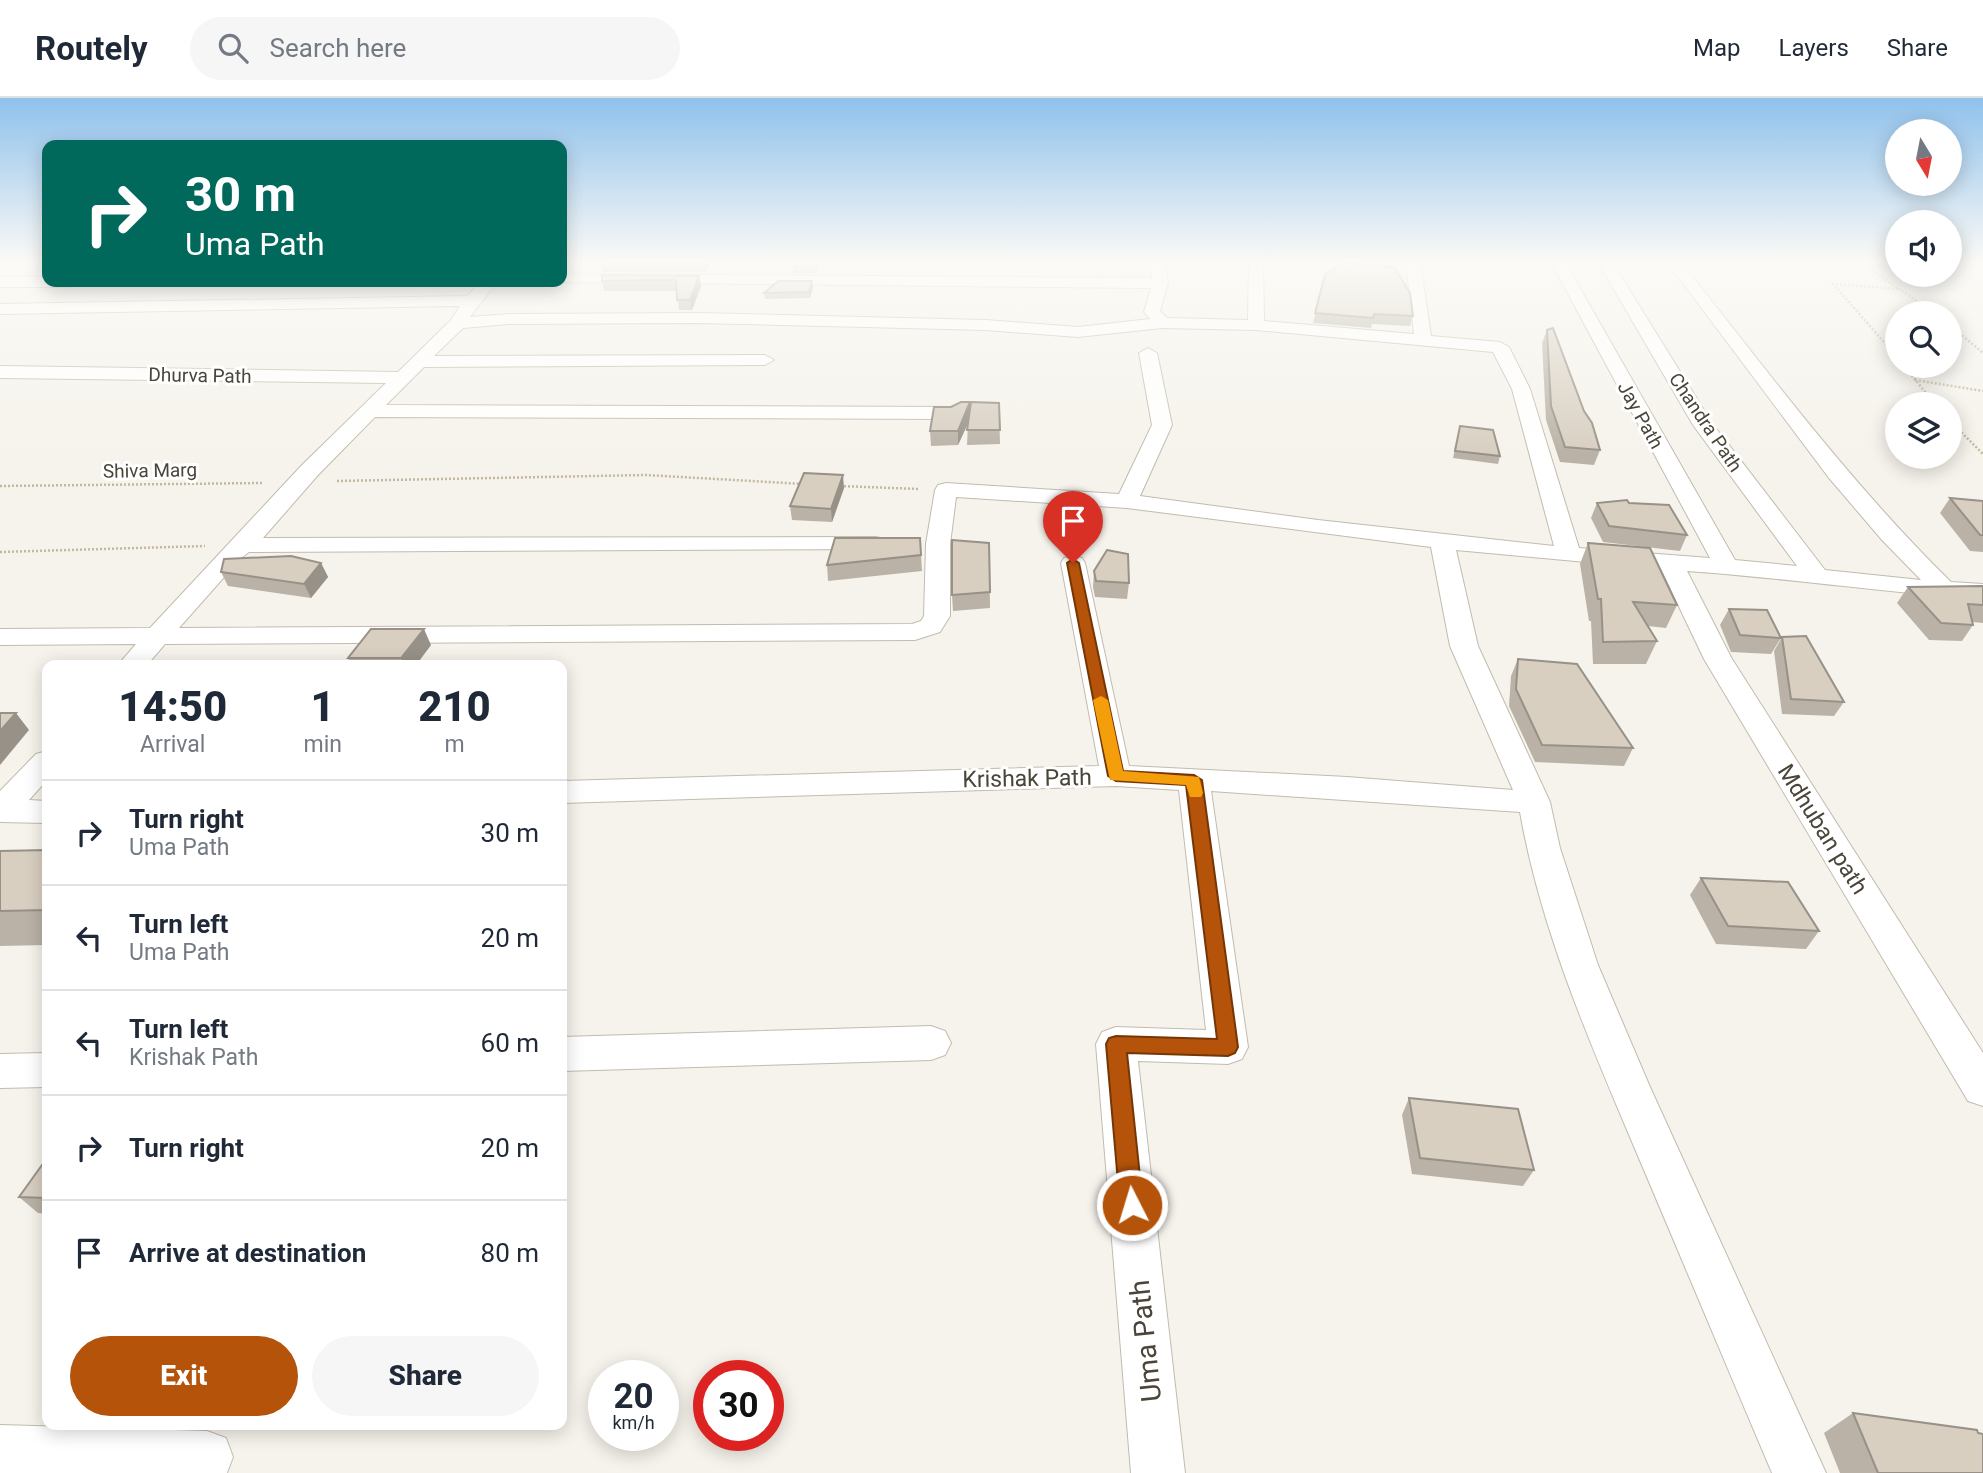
<!DOCTYPE html>
<html lang="en">
<head>
<meta charset="utf-8">
<style>
  :root { --surface:#fff; --page:#f6f6f7; --text:#1f2937; --muted:#747a83; --line:#e0e1e3; --accent:#b45309 }
  body { margin:0; font-family:Roboto,sans-serif; background:var(--page); color:var(--text); height:100vh; display:flex; flex-direction:column; font-size:26px; white-space:nowrap }
  * { box-sizing:border-box; margin:0 }
  p { font-size:23px; color:var(--muted) }
  .icon { flex:none; width:38px; height:38px; fill:none; stroke:currentColor; stroke-width:2; stroke-linecap:round; stroke-linejoin:round }
  .map { position:relative; flex:1; overflow:hidden }
  .side { position:absolute; left:42px; top:562px; width:525px; height:770px; display:flex; flex-direction:column; background:var(--surface); border-radius:14px; box-shadow:0 4px 18px #0003 }
  .side>* { flex:none }
  .top-card { position:absolute; left:42px; top:42px; width:525px; height:147px; border-radius:14px; box-shadow:0 4px 18px #0003; background:#00695c; color:#fff; overflow:hidden }
  .needle { width:46px; rotate:170deg }
  .controls { position:absolute; left:1885px; top:21px; display:grid; gap:14px }
  .controls a { display:grid; place-items:center; width:77px; height:77px; border-radius:50%; background:var(--surface); box-shadow:0 4px 18px #0003; font-size:35px }
  .speed { position:absolute; left:588px; top:1262px; display:flex; gap:14px; font-size:35px; font-weight:700; text-align:center }
  .speed>* { display:grid; place-content:center; width:91px; height:91px; border-radius:50%; background:var(--surface); box-shadow:0 4px 18px #0003; line-height:1 }
  .speed small { font-size:18px; font-weight:400 }
  .speed .limit { border:10px solid #d22; background:#fff; color:#111 }
  .pin { position:absolute; display:grid; place-items:center; width:60px; height:60px; color:#fff; margin:-72px -30px; border-radius:50% 50% 50% 0; rotate:-45deg; box-shadow:0 0 7px #0007 }
  .pin .icon { rotate:45deg }
  .me { position:absolute; width:77px; margin:-38px; rotate:355deg; stroke-linejoin:round; filter:drop-shadow(0 0 5px #0008) }
  .turn { display:flex; align-items:center; gap:24px; height:147px; padding:0 28px; font-size:32px }
  .turn .icon { width:91px; height:91px; stroke-width:2.5 }
  .turn b { display:block; font-size:49px; line-height:60px }
  .eta { display:flex; justify-content:space-evenly; align-items:center; height:119px; text-align:center }
  .eta b { font-size:42px; font-weight:800; line-height:49px }
  .cta { display:flex; gap:14px; margin-top:auto; padding:14px 28px }
  .cta a { flex:1; height:80px; border-radius:42px; background:var(--accent); color:#fff; font-size:28px; font-weight:800; line-height:80px; text-align:center }
  .cta a+a { background:var(--page); color:var(--text) }
  ul { padding:0; list-style:none }
  li { display:flex; align-items:center; gap:21px; height:105px; padding:0 28px; border-top:2px solid var(--line) }
  li div { flex:1 }
  li b { display:block; font-size:26px }
  li em { font-style:normal }
  header { display:flex; align-items:center; gap:42px; box-sizing:border-box; height:98px; padding:0 35px; background:var(--surface); border-bottom:2px solid var(--line) }
  header strong { font-size:33px }
  nav { display:flex; gap:38px; margin-inline-start:auto; font-size:24px }
  .search { width:490px; height:63px; background:var(--page); display:flex; align-items:center; gap:18px; box-sizing:border-box; padding:0 24px; border-radius:38px; color:var(--muted); font-size:26px }
  .map>svg:first-child { display:block }
  .lines { fill:none; stroke-linecap:round; stroke-linejoin:round }
  .minor-casing { stroke:#c2bbae; stroke-width:2 }
  .path { stroke:#c4b79f; stroke-width:2.5; stroke-dasharray:2 2; stroke-linecap:butt }
  .minor { fill:#fff; fill-rule:evenodd }
  .wall { fill:#bab2a6 }
  .shaded-wall { fill:#979187 }
  .building { fill:#d8cfc1; stroke:#979187; stroke-width:2 }
  .route { fill:#b45309; stroke:#753606; stroke-width:2 }
  .slow { fill:#f59e0b }
  .labels { text-anchor:middle; stroke-width:6; stroke-linejoin:round; paint-order:stroke }
  .far-street-label { font-size:19px; fill:#4b4439; stroke:#fff }
  .street-label { font-size:23px; fill:#4b4439; stroke:#fff }
  .near-street-label { font-size:28px; fill:#4b4439; stroke:#fff }
</style>
</head>
<body>
<header>
<strong>Routely</strong>
<div class="search"><svg class="icon" aria-label="search" viewBox="0 0 24 24"><circle cx="10" cy="10" r="6"/><path d="M15 15l6 6"/></svg>Search here</div>
<nav><a>Map</a><a>Layers</a><a>Share</a></nav>
</header>
<div class="map">
<svg width="1983" height="1375" viewBox="0 0 1983 1375">
  <rect width="100%" height="100%" fill="#f6f3ec"/>
  <g class="lines">
    <g class="minor-casing">
      <g id="minor">
        <path d="M 1151,164 L 1165,164 L 1168,185 L 1160,213 L 1167,220 L 1248,222 L 1249,164 L 1263,164 L 1264,223 L 1414,236 L 1406,164 L 1420,164 L 1431,238 L 1500,244 L 1509,249 L 1530,291 L 1579,450 L 1710,460 L 1551,164 L 1565,164 L 1735,462 L 1797,468 L 1693,327 L 1598,164 L 1612,164 L 1712,325 L 1825,472 L 1921,482 L 1882,442 L 1829,380 L 1667,164 L 1681,164 C 1768,274 1851,386 1951,484 L 1983,486 L 1983,502 C 1884,494 1786,480 1687,473 L 1732,561 L 1983,955 L 1983,1008 L 1968,1003 L 1704,561 L 1661,471 L 1456,452 L 1478,548 L 1550,704 L 1560,750 L 1598,867 L 1650,989 L 1826,1375 L 1772,1375 C 1727,1269 1683,1164 1638,1058 C 1591,947 1541,834 1520,714 L 1211,693 L 1248,949 L 1242,961 L 1228,966 L 1138,963 L 1185,1375 L 1131,1375 L 1096,946 L 1102,934 L 1116,929 L 1206,932 L 1179,692 L 1116,688 L 562,705 L 562,683 L 1099,668 L 1061,465 L 1064,460 L 1073,458 L 1082,460 L 1085,465 L 1129,668 L 1347,679 L 1513,692 L 1450,548 L 1431,449 L 1127,410 L 956,399 L 950,446 L 950,518 L 940,534 L 915,542 L 165,546 L 147,567 L 118,567 L 136,546 L 0,547 L 0,531 L 150,530 L 302,367 L 386,285 L 0,280 L 0,268 L 398,274 L 451,222 L 460,208 L 0,216 L 0,206 L 467,198 L 481,184 L 497,184 L 470,219 L 509,216 L 697,215 L 986,222 L 1078,229 L 1150,221 L 1144,214 L 1151,190 L 556,184 L 562,184 L 562,176 L 1152,180 ZM 697,225 L 986,232 L 1078,239 L 1162,230 L 1256,232 L 1493,254 L 1512,291 L 1554,448 L 1318,422 L 1140,398 L 1172,327 L 1157,255 L 1148,250 L 1139,255 L 1152,327 L 1119,396 L 946,385 L 938,387 L 935,392 L 926,446 L 924,518 L 921,523 L 912,526 L 179,530 L 241,460 L 249,454 L 884,451 L 888,446 L 884,441 L 876,439 L 263,440 L 318,377 L 375,319 L 951,321 L 958,319 L 961,315 L 958,311 L 951,309 L 386,307 L 424,269 L 765,267 L 774,262 L 765,257 L 434,258 L 463,230 L 509,226 Z"/>
        <path d="M 0,179 L 47,179 L 47,184 L 79,184 L 71,189 L 0,189 Z"/>
        <path d="M 47,653 L 47,682 L 29,702 L 47,703 L 47,725 L 0,724 L 0,693 L 36,656 Z"/>
        <path d="M 931,928 L 945,933 L 951,945 L 945,957 L 931,962 L 562,973 L 562,939 Z"/>
        <path d="M 47,955 L 47,989 L 0,990 L 0,956 Z"/>
        <path d="M 0,1327 L 207,1333 L 226,1340 L 233,1359 L 227,1375 L 0,1375 Z"/>
      </g>
    </g>
    <g class="path">
      <path d="M 1897,167 L 1869,170 L 1934,215"/>
      <path d="M 1950,227 L 1983,255"/>
      <path d="M 1897,259 L 1833,186 L 1900,191"/>
      <path d="M 1904,268 L 1935,306"/>
      <path d="M 1915,282 L 1983,293"/>
      <path d="M 1950,323 L 1983,356"/>
      <path d="M 337,383 L 646,377 L 804,386"/>
      <path d="M 0,388 L 262,385"/>
      <path d="M 840,388 L 919,391"/>
      <path d="M 0,454 L 205,448"/>
    </g>
    <use href="#minor" class="minor"/>
  </g>
  <g class="wall">
    <path d="M 601,164 L 710,164 L 710,165 L 706,174 L 603,174 Z"/>
    <path d="M 820,164 L 816,175 L 793,175 L 793,169 Z"/>
    <path d="M 1325,177 L 1413,218 L 1410,228 L 1372,226 L 1371,230 L 1313,225 Z"/>
    <path d="M 699,178 L 701,188 L 692,212 L 679,212 L 677,193 L 604,193 L 602,183 Z"/>
    <path d="M 813,189 L 810,200 L 765,201 L 764,195 Z"/>
    <path d="M 1547,232 L 1584,313 L 1600,352 L 1594,367 L 1560,364 L 1546,322 L 1542,245 Z"/>
    <path d="M 999,305 L 1000,346 L 967,347 L 968,325 L 958,347 L 931,348 L 930,333 L 951,309 Z"/>
    <path d="M 1460,328 L 1500,358 L 1498,366 L 1453,360 Z"/>
    <path d="M 844,390 L 832,424 L 792,422 L 790,408 Z"/>
    <path d="M 1950,400 L 1983,403 L 1983,454 L 1970,453 L 1940,415 Z"/>
    <path d="M 1597,405 L 1629,405 L 1687,437 L 1680,453 L 1603,444 L 1591,420 Z"/>
    <path d="M 920,440 L 922,473 L 828,483 L 827,467 Z"/>
    <path d="M 989,445 L 990,510 L 953,513 L 952,497 Z"/>
    <path d="M 1588,445 L 1677,507 L 1666,530 L 1648,528 L 1657,543 L 1646,566 L 1593,566 L 1591,523 L 1589,523 L 1580,466 Z"/>
    <path d="M 321,465 L 328,479 L 311,500 L 228,488 L 221,474 Z"/>
    <path d="M 1094,473 L 1129,485 L 1127,501 L 1095,499 L 1093,489 Z"/>
    <path d="M 1983,488 L 1983,525 L 1973,524 L 1973,527 L 1962,543 L 1929,542 L 1897,505 L 1908,489 Z"/>
    <path d="M 1729,511 L 1781,540 L 1771,556 L 1731,554 L 1720,527 Z"/>
    <path d="M 1782,539 L 1844,604 L 1834,618 L 1782,616 L 1774,553 Z"/>
    <path d="M 431,547 L 416,567 L 351,567 L 348,560 Z"/>
    <path d="M 1518,561 L 1633,650 L 1624,668 L 1535,664 L 1509,608 L 1511,578 Z"/>
    <path d="M 47,752 L 47,847 L 0,848 L 0,753 Z"/>
    <path d="M 1701,780 L 1819,833 L 1806,851 L 1716,846 L 1690,797 Z"/>
    <path d="M 1409,1000 L 1534,1072 L 1523,1088 L 1412,1076 L 1402,1017 Z"/>
    <path d="M 47,1060 L 47,1116 L 38,1115 L 19,1099 Z"/>
    <path d="M 1853,1315 L 1978,1335 L 1983,1375 L 1840,1375 L 1824,1335 Z"/>
    <path d="M 245,1326 L 314,1326 L 313,1327 L 247,1328 Z"/>
  </g>
  <g class="shaded-wall">
    <path d="M 704,164 L 710,164 L 706,174 Z"/>
    <path d="M 817,164 L 820,164 L 816,175 L 816,169 Z"/>
    <path d="M 699,178 L 701,188 L 692,212 L 690,202 Z"/>
    <path d="M 812,183 L 813,189 L 810,200 L 809,194 Z"/>
    <path d="M 970,304 L 971,319 L 958,347 L 958,333 Z"/>
    <path d="M 843,377 L 844,390 L 832,424 L 831,411 Z"/>
    <path d="M 321,465 L 328,479 L 311,500 L 304,486 Z"/>
    <path d="M 424,531 L 431,547 L 416,567 L 404,567 L 401,560 Z"/>
    <path d="M 16,615 L 29,632 L 0,667 L 0,633 Z"/>
  </g>
  <g class="building">
    <path d="M 798,164 L 817,164 L 816,169 L 793,169 Z"/>
    <path d="M 1345,165 L 1394,169 L 1410,195 L 1413,218 L 1374,216 L 1373,220 L 1315,215 L 1325,177 Z"/>
    <path d="M 602,177 L 699,178 L 690,202 L 677,202 L 676,182 L 602,183 Z"/>
    <path d="M 778,183 L 812,183 L 809,194 L 764,195 Z"/>
    <path d="M 1553,230 L 1584,313 L 1592,325 L 1600,352 L 1565,349 L 1551,308 L 1547,232 Z"/>
    <path d="M 961,304 L 970,304 L 958,333 L 930,333 L 934,309 L 951,309 Z"/>
    <path d="M 971,304 L 999,305 L 1000,332 L 967,332 Z"/>
    <path d="M 1460,328 L 1493,332 L 1500,358 L 1455,353 Z"/>
    <path d="M 804,375 L 843,377 L 831,411 L 790,408 Z"/>
    <path d="M 1950,400 L 1983,403 L 1983,437 L 1980,437 Z"/>
    <path d="M 1627,402 L 1629,405 L 1669,407 L 1687,437 L 1609,428 L 1597,405 Z"/>
    <path d="M 835,440 L 920,440 L 921,457 L 827,467 Z"/>
    <path d="M 952,442 L 989,445 L 990,494 L 952,497 Z"/>
    <path d="M 1588,445 L 1650,450 L 1677,507 L 1633,504 L 1657,543 L 1603,544 L 1601,501 L 1598,501 Z"/>
    <path d="M 1107,452 L 1128,456 L 1129,485 L 1096,483 L 1094,473 Z"/>
    <path d="M 291,458 L 321,465 L 304,486 L 221,474 L 224,461 Z"/>
    <path d="M 1983,488 L 1983,507 L 1968,506 L 1973,527 L 1941,525 L 1908,489 Z"/>
    <path d="M 1729,511 L 1767,512 L 1781,540 L 1740,537 Z"/>
    <path d="M 371,531 L 424,531 L 401,560 L 348,560 Z"/>
    <path d="M 1806,538 L 1844,604 L 1791,601 L 1782,539 Z"/>
    <path d="M 1518,561 L 1577,566 L 1633,650 L 1542,647 L 1516,591 Z"/>
    <path d="M 0,615 L 16,615 L 0,633 Z"/>
    <path d="M 47,752 L 47,812 L 0,813 L 0,753 Z"/>
    <path d="M 1701,780 L 1788,784 L 1819,833 L 1728,828 Z"/>
    <path d="M 1409,1000 L 1518,1011 L 1534,1072 L 1420,1060 Z"/>
    <path d="M 47,1060 L 47,1100 L 19,1099 Z"/>
    <path d="M 1853,1315 L 1977,1332 L 1978,1335 L 1983,1336 L 1983,1375 L 1878,1375 Z"/>
  </g>
  <linearGradient id="sky" x2="0" y2="1"><stop stop-color="#8fc1ec"/><stop offset="0.46" stop-color="#fbfaf6"/><stop offset="1" stop-color="#fbfaf6" stop-opacity="0"/></linearGradient>
  <rect width="1983" height="356" fill="url(#sky)"/>
  <path class="route" d="M 1073,461 L 1079,465 L 1123,673 L 1194,677 L 1202,682 L 1238,949 L 1235,955 L 1228,958 L 1127,955 L 1143,1107 L 1140,1115 L 1132,1118 L 1124,1115 L 1120,1107 L 1106,946 L 1109,940 L 1116,938 L 1217,941 L 1186,687 L 1116,683 L 1108,678 L 1067,465 Z"/>
  <path class="slow" d="M 1101,598 L 1108,602 L 1123,673 L 1199,679 L 1203,695 L 1201,699 L 1190,699 L 1186,687 L 1110,682 L 1093,602 Z"/>
  <g class="labels">
    <g class="far-street-label">
      <text transform="translate(200 277) rotate(1)" y="7">Dhurva Path</text>
      <text transform="translate(1641 317) rotate(61)" y="7">Jay Path</text>
      <text transform="translate(1706 324) rotate(56)" y="7">Chandra Path</text>
      <text transform="translate(150 372) rotate(-1)" y="7">Shiva Marg</text>
    </g>
    <g class="street-label">
      <text transform="translate(1027 680) rotate(-1)" y="8">Krishak Path</text>
      <text transform="translate(1823 731) rotate(58)" y="8">Mdhuban path</text>
    </g>
    <g class="near-street-label">
      <text transform="translate(1145 1243) rotate(-96)" y="10">Uma Path</text>
    </g>
  </g>
</svg>
<div class="controls">
<a><svg class="needle" viewBox="-14 -14 28 28"><path d="M0-13l5 13h-10z" fill="#e53935"/><path d="M0 13l5-13h-10z" fill="#747a83"/></svg></a>
<a><svg class="icon" aria-label="sound" viewBox="0 0 24 24"><path d="M4 9h4l5-4v14l-5-4H4zM17 9q2 3 0 6"/></svg></a>
<a><svg class="icon" aria-label="search" viewBox="0 0 24 24"><circle cx="10" cy="10" r="6"/><path d="M15 15l6 6"/></svg></a>
<a><svg class="icon" aria-label="layers" viewBox="0 0 24 24"><path d="M12 4l9 5-9 5-9-5zM3 14l9 5 9-5"/></svg></a>
</div>
<div class="speed"><div>20<small>km/h</small></div><div class="limit">30</div></div>
<div class="pin" style="left:1073px;top:465px;background:#d93025"><svg class="icon" aria-label="arrive" viewBox="0 0 24 24"><path d="M6 21V4h12l-3 4 3 4H6"/></svg></div>
<svg class="me" style="left:1132px;top:1107px" viewBox="-20 -20 40 40"><circle r="17" fill="#b45309" stroke="#fff" stroke-width="3"/><path d="M0-11L8 9 0 5-8 9z" fill="#fff"/></svg>
<div class="top-card">
<div class="turn"><svg class="icon" aria-label="right" viewBox="0 0 24 24"><path d="M7 20v-9h11M14 6l5 5-5 5"/></svg><div><b>30 m</b>Uma Path</div></div>
</div>
<section class="side">
<div class="eta">
<div><b>14:50</b><p>Arrival</p></div>
<div><b>1</b><p>min</p></div>
<div><b>210</b><p>m</p></div>
</div>
<ul>
<li><svg class="icon" aria-label="right" viewBox="0 0 24 24"><path d="M7 20v-9h11M14 6l5 5-5 5"/></svg><div><b>Turn right</b><p>Uma Path</p></div><em>30 m</em></li>
<li><svg class="icon" aria-label="left" viewBox="0 0 24 24"><path d="M17 20v-9H6M10 6l-5 5 5 5"/></svg><div><b>Turn left</b><p>Uma Path</p></div><em>20 m</em></li>
<li><svg class="icon" aria-label="left" viewBox="0 0 24 24"><path d="M17 20v-9H6M10 6l-5 5 5 5"/></svg><div><b>Turn left</b><p>Krishak Path</p></div><em>60 m</em></li>
<li><svg class="icon" aria-label="right" viewBox="0 0 24 24"><path d="M7 20v-9h11M14 6l5 5-5 5"/></svg><div><b>Turn right</b></div><em>20 m</em></li>
<li><svg class="icon" aria-label="arrive" viewBox="0 0 24 24"><path d="M6 21V4h12l-3 4 3 4H6"/></svg><div><b>Arrive at destination</b></div><em>80 m</em></li>
</ul>
<div class="cta"><a>Exit</a><a>Share</a></div>
</section>
</div>
</body>
</html>
